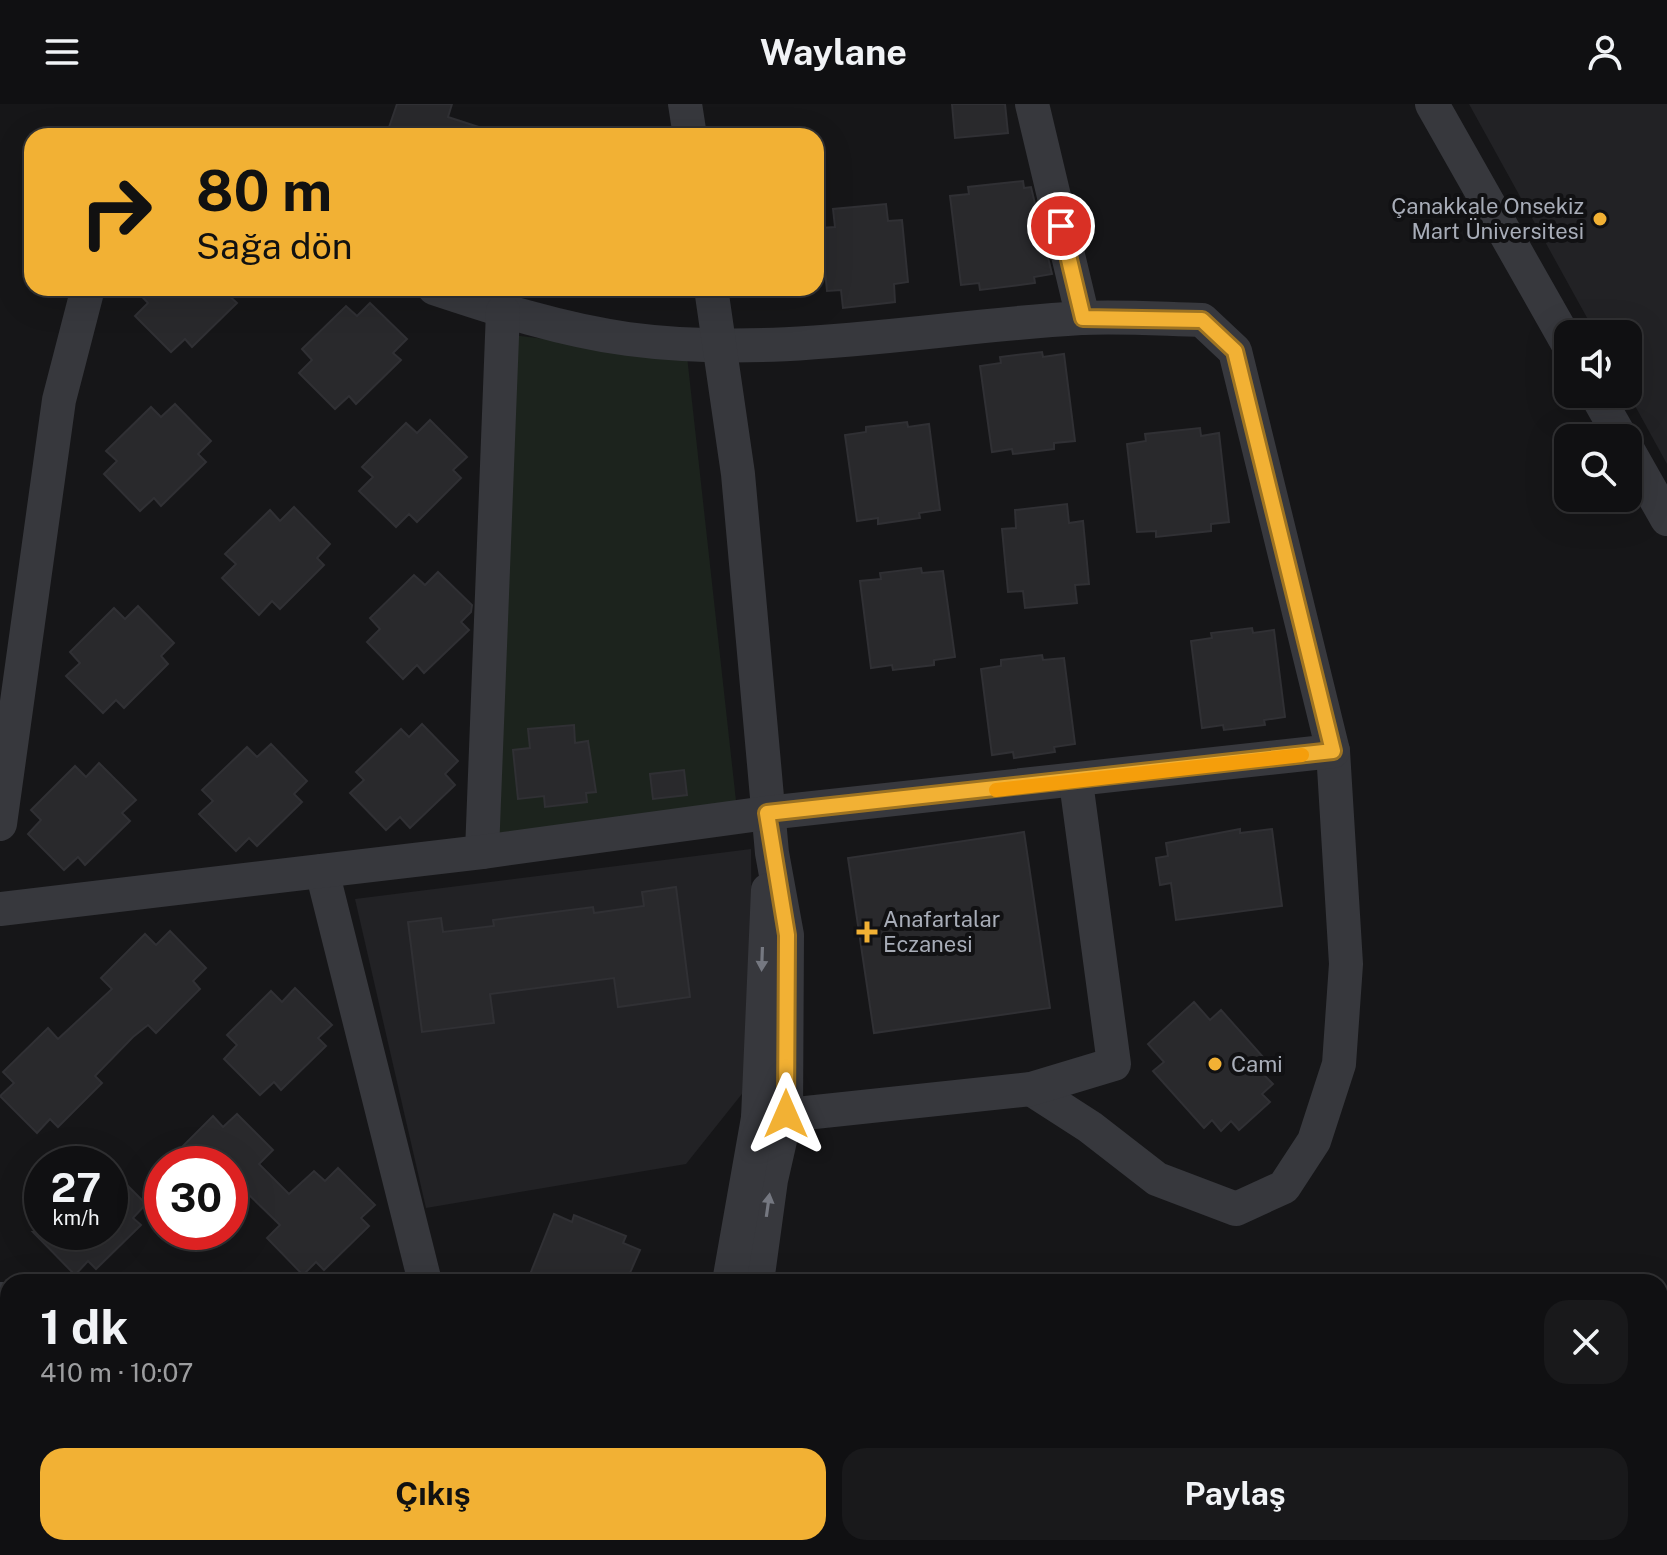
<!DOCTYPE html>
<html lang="tr">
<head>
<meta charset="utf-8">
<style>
  :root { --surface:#101012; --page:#19191b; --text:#f1f3f6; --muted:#9c9d9f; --line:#303032; --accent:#f2b134 }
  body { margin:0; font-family:"Public Sans",sans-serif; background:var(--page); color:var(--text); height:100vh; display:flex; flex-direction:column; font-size:30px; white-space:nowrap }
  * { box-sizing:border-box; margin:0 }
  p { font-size:26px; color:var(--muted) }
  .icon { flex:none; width:44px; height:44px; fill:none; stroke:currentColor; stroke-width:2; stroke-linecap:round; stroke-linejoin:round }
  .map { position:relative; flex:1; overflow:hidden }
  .details { position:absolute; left:0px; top:1170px; width:1668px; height:282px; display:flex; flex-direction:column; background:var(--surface); border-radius:24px 24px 0 0; box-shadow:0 8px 32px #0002,0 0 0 2px var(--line) }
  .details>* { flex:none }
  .top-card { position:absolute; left:24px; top:24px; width:800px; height:168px; border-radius:24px; box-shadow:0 8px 32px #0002,0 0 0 2px var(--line); background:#f2b134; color:#111; overflow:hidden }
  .buttons { position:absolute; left:1554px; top:216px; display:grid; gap:16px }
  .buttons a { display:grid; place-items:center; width:88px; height:88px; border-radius:16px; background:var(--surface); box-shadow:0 8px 32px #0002,0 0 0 2px var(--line); font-size:40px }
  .speed { position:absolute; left:24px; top:1042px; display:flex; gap:16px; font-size:40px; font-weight:700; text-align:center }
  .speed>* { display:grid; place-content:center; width:104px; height:104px; border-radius:50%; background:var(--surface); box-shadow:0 8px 32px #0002,0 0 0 2px var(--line); line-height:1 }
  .speed small { font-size:20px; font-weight:400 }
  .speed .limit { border:12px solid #d22; background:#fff; color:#111 }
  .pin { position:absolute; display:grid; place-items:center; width:68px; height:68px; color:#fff; margin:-34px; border:4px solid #fff; border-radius:50%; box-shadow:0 2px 8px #0007 }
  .me { position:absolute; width:88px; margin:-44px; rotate:0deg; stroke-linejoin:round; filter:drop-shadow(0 0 6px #0008) }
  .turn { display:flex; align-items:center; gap:28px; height:168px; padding:0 40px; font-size:36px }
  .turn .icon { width:104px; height:104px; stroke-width:2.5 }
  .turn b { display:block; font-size:56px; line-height:68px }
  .round { display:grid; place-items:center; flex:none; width:84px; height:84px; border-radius:24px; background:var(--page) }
  .summary { display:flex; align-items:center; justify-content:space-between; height:136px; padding:0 40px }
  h1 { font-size:48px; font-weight:700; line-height:60px }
  .action { display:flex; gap:16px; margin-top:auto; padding:16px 40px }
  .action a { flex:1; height:92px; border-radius:24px; background:var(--accent); color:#111; font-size:32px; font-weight:700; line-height:92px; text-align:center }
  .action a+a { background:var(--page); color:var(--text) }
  header { display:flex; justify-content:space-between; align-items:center; height:104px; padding:0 40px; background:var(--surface); font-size:36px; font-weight:700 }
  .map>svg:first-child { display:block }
  .built { fill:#222225 }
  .green { fill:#1c231d }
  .water { fill:#2c353c }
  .building { fill:#29292c; stroke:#303034; stroke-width:2 }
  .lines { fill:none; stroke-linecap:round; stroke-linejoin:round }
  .minor { stroke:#37383d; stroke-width:34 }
  .oneway { fill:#757881 }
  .route-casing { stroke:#9d7322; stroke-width:20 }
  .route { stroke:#f2b134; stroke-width:14 }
  .slow { stroke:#f59e0b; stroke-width:14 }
  .poi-dot { fill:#f2b134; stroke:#111113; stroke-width:3 }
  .labels { text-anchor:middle; stroke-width:8; stroke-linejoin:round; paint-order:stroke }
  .poi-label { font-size:22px; fill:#a8adb8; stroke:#111113; text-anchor:start }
</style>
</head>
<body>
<header><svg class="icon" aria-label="menu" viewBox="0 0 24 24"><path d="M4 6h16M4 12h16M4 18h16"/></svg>Waylane<svg class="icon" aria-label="person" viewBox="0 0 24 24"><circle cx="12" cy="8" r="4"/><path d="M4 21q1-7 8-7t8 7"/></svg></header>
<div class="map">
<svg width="1667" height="1451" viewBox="0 0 1667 1451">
  <rect width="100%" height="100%" fill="#161618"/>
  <g class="built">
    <path d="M 1469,0 L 1667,0 L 1667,360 L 1628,289 L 1628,230 L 1596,230 Z"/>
    <path d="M 751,745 L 753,976 L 686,1060 L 426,1104 L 355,795 Z"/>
  </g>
  <path class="green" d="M 512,231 L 687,252 L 736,697 L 494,733 Z"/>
  <path class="water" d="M 210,1444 L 252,1444 L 256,1451 L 214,1451 Z"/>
  <g class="building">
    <path d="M 397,0 L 452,0 L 448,13 L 494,28 L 493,32 L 386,32 Z"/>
    <path d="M 952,0 L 1005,0 L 1008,29 L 955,34 Z"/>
    <path d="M 1023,77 L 1024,84 L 1031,83 L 1052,170 L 1034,173 L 1035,179 L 980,186 L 979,179 L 961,181 L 950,92 L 969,90 L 968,83 Z"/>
    <path d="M 886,100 L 888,117 L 902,116 L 908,178 L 894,180 L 895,198 L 843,204 L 841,186 L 827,187 L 821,124 L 835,123 L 833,105 Z"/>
    <path d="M 134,184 L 221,184 L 237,199 L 192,243 L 185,235 L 171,248 L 135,212 L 148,199 Z"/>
    <path d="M 370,199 L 407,235 L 393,249 L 401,256 L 356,300 L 349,292 L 335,305 L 299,269 L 312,256 L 302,245 L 346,202 L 357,212 Z"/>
    <path d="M 1042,248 L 1043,253 L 1064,250 L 1075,337 L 1054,339 L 1054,345 L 1013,350 L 1012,345 L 992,348 L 980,262 L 1001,259 L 1000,253 Z"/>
    <path d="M 175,300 L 211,337 L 198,350 L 206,358 L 161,402 L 154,394 L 140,407 L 104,370 L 117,357 L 106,347 L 151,303 L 161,313 Z"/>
    <path d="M 430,316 L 467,353 L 453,366 L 461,374 L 417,418 L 409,410 L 396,423 L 359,387 L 373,373 L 362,363 L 406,319 L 417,329 Z"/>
    <path d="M 907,318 L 908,323 L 929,320 L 940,406 L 919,409 L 920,414 L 878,420 L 878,414 L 857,417 L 845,331 L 866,328 L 866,323 Z"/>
    <path d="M 1200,324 L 1201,332 L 1219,329 L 1229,418 L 1211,420 L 1211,427 L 1156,433 L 1156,427 L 1137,428 L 1127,340 L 1146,337 L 1145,330 Z"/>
    <path d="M 1067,400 L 1069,419 L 1083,417 L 1089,480 L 1075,481 L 1077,499 L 1025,504 L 1023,487 L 1008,488 L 1002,425 L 1016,424 L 1015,406 Z"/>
    <path d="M 294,403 L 330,440 L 317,454 L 324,461 L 280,505 L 272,497 L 259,511 L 222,474 L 236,460 L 225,450 L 270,406 L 280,417 Z"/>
    <path d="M 921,464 L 922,469 L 943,467 L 955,553 L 934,556 L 934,561 L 893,566 L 892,561 L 871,564 L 860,477 L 881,475 L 880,469 Z"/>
    <path d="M 438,468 L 472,501 L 471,508 L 461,518 L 469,526 L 424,569 L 417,561 L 403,575 L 367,538 L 380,525 L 370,514 L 414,471 L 425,481 Z"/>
    <path d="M 138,502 L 174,539 L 161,552 L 168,560 L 124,604 L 116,596 L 103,609 L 66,572 L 80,559 L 70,548 L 114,504 L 125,515 Z"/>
    <path d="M 1252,524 L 1253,529 L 1274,526 L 1285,613 L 1264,616 L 1265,621 L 1224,626 L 1223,621 L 1202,624 L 1191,537 L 1212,534 L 1211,529 Z"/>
    <path d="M 1042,551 L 1043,556 L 1064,554 L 1075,640 L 1054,643 L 1055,648 L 1014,654 L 1013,648 L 992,651 L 981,565 L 1001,562 L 1001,556 Z"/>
    <path d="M 422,620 L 458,657 L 445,670 L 455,681 L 410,724 L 400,713 L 386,726 L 350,689 L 364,676 L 356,668 L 401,625 L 409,633 Z"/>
    <path d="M 574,621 L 575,639 L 588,637 L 596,688 L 586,689 L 587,698 L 545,703 L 544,692 L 518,695 L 513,646 L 530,644 L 528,625 Z"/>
    <path d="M 271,640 L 307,677 L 294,690 L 302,698 L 257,742 L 249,734 L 236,747 L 199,710 L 213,697 L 202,686 L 247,643 L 257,653 Z"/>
    <path d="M 99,659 L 136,696 L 122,709 L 130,717 L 85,761 L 78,753 L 64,766 L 28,730 L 41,716 L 31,706 L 75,662 L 86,673 Z"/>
    <path d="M 684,666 L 687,691 L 653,695 L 650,670 Z"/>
    <path d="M 1240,725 L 1240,729 L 1272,725 L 1282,802 L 1176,816 L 1171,779 L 1160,781 L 1156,754 L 1168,752 L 1166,739 Z"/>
    <path d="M 1024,728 L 1050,904 L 874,929 L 848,754 Z"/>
    <path d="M 676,783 L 690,893 L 618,903 L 614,874 L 490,890 L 494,919 L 422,928 L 408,818 L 441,814 L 443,828 L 494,822 L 493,816 L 593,803 L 594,809 L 644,802 L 642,788 Z"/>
    <path d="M 170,827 L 206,864 L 193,877 L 200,885 L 156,929 L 148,921 L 133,933 L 95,972 L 102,979 L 58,1023 L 50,1015 L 37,1029 L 0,992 L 14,979 L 3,968 L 48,924 L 58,935 L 112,885 L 101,874 L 145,830 L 156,841 Z"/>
    <path d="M 295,884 L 332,921 L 318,934 L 326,942 L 281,986 L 274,978 L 260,991 L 224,955 L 237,941 L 227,931 L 271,887 L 282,898 Z"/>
    <path d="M 1194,898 L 1210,916 L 1221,906 L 1272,963 L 1263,970 L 1273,980 L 1262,990 L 1270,998 L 1239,1026 L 1231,1017 L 1221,1027 L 1212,1016 L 1204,1024 L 1153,967 L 1164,958 L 1148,940 Z"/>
    <path d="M 237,1010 L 273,1046 L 259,1060 L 289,1090 L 314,1067 L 325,1077 L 338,1064 L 375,1101 L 361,1114 L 369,1122 L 324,1166 L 316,1158 L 303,1171 L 267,1134 L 280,1121 L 246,1088 L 230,1104 L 230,1060 L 165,1060 L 213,1012 L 223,1023 Z"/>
    <path d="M 110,1064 L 146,1100 L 133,1114 L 141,1121 L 96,1165 L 88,1157 L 75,1171 L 33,1128 L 110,1128 Z"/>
    <path d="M 554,1110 L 572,1118 L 574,1111 L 626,1132 L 623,1139 L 640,1146 L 626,1178 L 600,1171 L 597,1178 L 527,1178 Z"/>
  </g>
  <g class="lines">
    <g class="minor">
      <path d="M 685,0 L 690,32"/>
      <path d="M 1032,0 L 1083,214"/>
      <path d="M 1432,0 L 1568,240"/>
      <path d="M 434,184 C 497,205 562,226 628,235 C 779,255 930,223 1081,214 C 1121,212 1162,215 1202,216 L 1235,247 L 1333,647 L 1346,860 L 1339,960 L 1314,1037 L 1284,1083 L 1236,1105 L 1157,1075 L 1090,1023 L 1031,985"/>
      <path d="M 711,184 L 738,370 L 772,749 L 787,831 L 786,1010 L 771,1076 L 757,1178"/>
      <path d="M 1596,290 L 1621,334"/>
      <path d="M 1628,346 L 1667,415"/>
      <path d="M 0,720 L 59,296 L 88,184"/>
      <path d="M 482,748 L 503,207"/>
      <path d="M 322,767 L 425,1178"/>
      <path d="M 0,805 L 482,748 L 767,709 L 1333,647"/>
      <path d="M 758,1014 L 1031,985 L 1114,960 L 1076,678"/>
      <path d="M 729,1178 L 758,1014 L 768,786"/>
      <path d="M 0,1195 L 8,1195"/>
      <path d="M 0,1374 L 8,1384"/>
      <path d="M 54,1444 L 59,1451"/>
      <path d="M 481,1444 L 483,1451"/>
      <path d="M 698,1444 L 708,1451"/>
      <path d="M 638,1451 L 656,1444"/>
    </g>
  </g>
  <defs><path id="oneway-solid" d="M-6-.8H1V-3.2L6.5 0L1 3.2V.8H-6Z" transform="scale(2)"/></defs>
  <g class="oneway">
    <use href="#oneway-solid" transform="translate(762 855) rotate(92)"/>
    <use href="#oneway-solid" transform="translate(768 1101) rotate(-82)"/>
  </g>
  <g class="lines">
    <g class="route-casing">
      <path id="route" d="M 786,1010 L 787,831 L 767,709 L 1333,647 L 1235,247 L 1202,216 L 1083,214 L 1061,122"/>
    </g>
    <use href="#route" class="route"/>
    <path class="slow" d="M 996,686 L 1302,651"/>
  </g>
  <g class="poi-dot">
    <circle cx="1600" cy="115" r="8"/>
    <path d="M863 816h8v8h8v8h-8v8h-8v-8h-8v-8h8z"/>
    <circle cx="1215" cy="960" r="8"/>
  </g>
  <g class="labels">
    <g class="poi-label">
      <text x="1584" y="110" text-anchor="end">Çanakkale Onsekiz<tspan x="1584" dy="25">Mart Üniversitesi</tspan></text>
      <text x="883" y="823">Anafartalar<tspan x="883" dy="25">Eczanesi</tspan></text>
      <text x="1231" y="968">Cami</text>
    </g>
  </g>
</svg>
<div class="buttons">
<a><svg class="icon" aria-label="sound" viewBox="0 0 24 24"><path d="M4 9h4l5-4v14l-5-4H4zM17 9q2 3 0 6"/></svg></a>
<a><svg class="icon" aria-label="search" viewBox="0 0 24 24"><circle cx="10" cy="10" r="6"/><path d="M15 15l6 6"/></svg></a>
</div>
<div class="speed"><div>27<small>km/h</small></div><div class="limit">30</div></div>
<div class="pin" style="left:1061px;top:122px;background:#d93025"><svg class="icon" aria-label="arrive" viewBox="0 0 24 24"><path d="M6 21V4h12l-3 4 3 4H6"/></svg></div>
<svg class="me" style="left:786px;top:1010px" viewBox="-20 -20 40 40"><path d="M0-17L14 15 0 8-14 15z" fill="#f2b134" stroke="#fff" stroke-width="4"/></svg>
<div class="top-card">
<div class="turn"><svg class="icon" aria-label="right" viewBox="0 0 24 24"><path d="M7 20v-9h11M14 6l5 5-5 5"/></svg><div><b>80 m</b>Sağa dön</div></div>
</div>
<section class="details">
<div class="summary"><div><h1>1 dk</h1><p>410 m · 10:07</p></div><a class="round"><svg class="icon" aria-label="close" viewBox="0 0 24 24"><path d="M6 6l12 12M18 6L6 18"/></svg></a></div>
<div class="action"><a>Çıkış</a><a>Paylaş</a></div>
</section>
</div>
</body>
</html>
